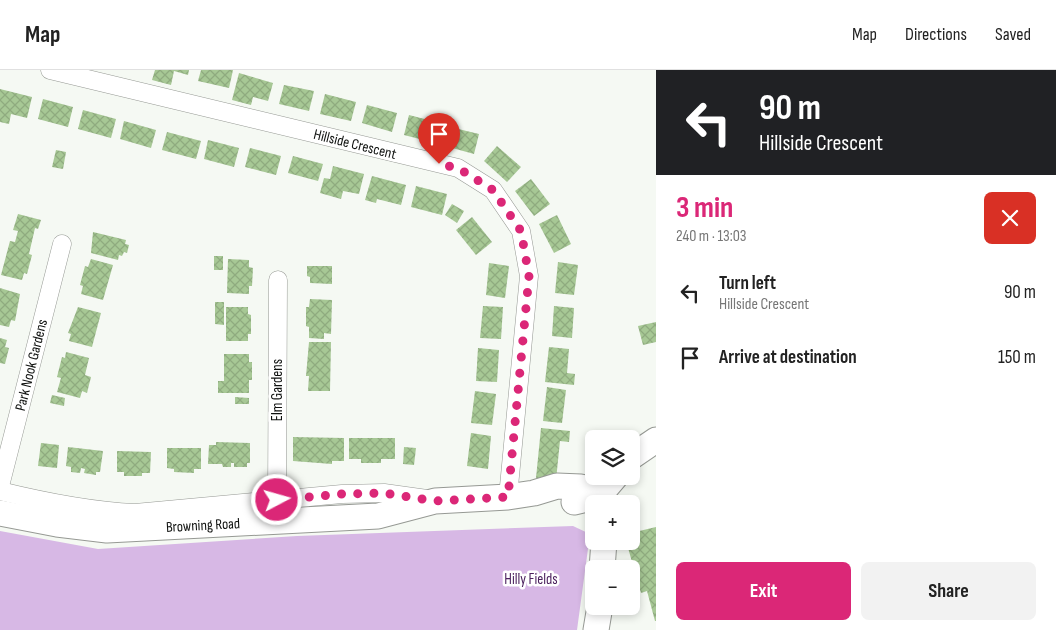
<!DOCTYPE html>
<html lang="en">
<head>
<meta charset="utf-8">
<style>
  :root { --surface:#fff; --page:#f2f2f2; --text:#222; --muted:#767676; --line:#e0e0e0; --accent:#db2777 }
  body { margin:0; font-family:"Sofia Sans Condensed",sans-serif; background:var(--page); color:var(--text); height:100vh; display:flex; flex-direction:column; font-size:19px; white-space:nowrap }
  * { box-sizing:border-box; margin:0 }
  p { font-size:16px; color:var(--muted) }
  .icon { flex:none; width:28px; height:28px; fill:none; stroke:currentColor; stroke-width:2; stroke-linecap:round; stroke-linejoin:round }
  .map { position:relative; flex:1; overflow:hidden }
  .details { display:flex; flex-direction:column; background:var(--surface); width:400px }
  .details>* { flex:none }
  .top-card { background:#202124; color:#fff; overflow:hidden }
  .tools { position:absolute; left:585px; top:360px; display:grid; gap:10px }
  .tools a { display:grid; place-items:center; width:55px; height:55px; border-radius:8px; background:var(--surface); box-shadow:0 2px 8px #0003; font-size:25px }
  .pin { position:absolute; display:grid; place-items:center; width:42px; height:42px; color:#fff; margin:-51px -21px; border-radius:50% 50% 50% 0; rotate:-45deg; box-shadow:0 0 5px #0007 }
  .pin .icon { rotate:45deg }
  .me { position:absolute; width:55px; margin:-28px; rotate:84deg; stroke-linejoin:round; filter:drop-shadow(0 0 4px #0008) }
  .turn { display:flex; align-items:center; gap:18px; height:105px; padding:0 20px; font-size:22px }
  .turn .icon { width:65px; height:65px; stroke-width:2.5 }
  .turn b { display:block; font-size:35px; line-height:42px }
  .round { display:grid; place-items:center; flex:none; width:52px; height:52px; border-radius:8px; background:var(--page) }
  .headline { display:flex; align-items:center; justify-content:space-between; height:85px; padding:0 20px }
  h1 { font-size:30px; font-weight:700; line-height:38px; color:var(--accent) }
  .action { display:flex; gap:10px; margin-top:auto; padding:10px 20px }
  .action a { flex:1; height:58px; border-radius:8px; background:var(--accent); color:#fff; font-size:20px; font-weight:700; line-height:58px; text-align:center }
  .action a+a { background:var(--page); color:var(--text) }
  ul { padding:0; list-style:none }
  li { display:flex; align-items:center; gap:15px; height:65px; padding:0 20px }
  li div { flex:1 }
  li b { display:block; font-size:19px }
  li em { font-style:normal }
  header { display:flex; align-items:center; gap:30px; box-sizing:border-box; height:70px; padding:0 25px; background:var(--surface); border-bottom:1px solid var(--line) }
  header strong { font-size:24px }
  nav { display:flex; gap:28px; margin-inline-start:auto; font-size:18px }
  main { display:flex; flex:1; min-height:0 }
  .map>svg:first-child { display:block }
  .park { fill:#d7b8e5 }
  .building { fill:url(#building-cross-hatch) }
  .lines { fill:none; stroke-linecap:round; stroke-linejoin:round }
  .street-casing { stroke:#969994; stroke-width:19 }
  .secondary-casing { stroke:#969994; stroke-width:27 }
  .street { stroke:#fff; stroke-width:18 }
  .secondary { stroke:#fff; stroke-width:25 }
  .route { stroke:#db2777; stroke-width:9; stroke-dasharray:0 16.2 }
  .labels { text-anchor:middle; stroke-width:5; stroke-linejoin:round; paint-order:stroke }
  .street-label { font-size:15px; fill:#0e100e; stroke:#fff }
  .park-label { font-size:15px; fill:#4c225e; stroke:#fff }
</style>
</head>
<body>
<header>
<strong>Map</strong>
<nav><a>Map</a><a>Directions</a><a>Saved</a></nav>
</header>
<main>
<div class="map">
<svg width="656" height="560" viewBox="0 0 656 560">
  <defs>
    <pattern id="building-cross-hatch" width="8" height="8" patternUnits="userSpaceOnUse" patternTransform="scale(1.25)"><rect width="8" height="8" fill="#a7c895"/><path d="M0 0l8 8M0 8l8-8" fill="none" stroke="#8fab7f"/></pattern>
  </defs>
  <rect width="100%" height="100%" fill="#f5f9f3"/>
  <path class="park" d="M 573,456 L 590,464 L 577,560 L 0,560 L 0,461 L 98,479 L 297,466 Z"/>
  <g class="building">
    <path d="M 155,0 L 189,0 L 188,5 L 174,1 L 171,15 L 152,10 Z"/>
    <path d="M 201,0 L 233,0 L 229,18 L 198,11 Z"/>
    <path d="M 239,3 L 273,13 L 268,31 L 253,27 L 251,35 L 232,30 Z"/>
    <path d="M 284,15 L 314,21 L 309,41 L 279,34 Z"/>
    <path d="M 0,19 L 32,27 L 27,48 L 11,44 L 9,54 L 0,52 Z"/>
    <path d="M 325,24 L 356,32 L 351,51 L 320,44 Z"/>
    <path d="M 43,29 L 73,37 L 68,57 L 38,49 Z"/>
    <path d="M 367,35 L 397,43 L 392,62 L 362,53 Z"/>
    <path d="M 83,40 L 116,49 L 111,68 L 78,59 Z"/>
    <path d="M 409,45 L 440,53 L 435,73 L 404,65 Z"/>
    <path d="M 124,51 L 156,60 L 151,78 L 120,69 Z"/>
    <path d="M 450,57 L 479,64 L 474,84 L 445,76 Z"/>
    <path d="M 167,62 L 201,71 L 196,89 L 162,80 Z"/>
    <path d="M 208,70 L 239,78 L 234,97 L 204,89 Z"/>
    <path d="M 497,76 L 521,97 L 507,112 L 484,91 Z"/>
    <path d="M 250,78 L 281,86 L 276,105 L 245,97 Z"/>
    <path d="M 56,80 L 66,82 L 63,99 L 52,97 Z"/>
    <path d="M 293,86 L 323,94 L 318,111 L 288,103 Z"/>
    <path d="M 333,96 L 364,104 L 359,124 L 343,121 L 341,129 L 320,123 L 324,108 L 330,109 Z"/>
    <path d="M 372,106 L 406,115 L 401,135 L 377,129 L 376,133 L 365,130 Z"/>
    <path d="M 531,109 L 550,134 L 534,146 L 515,121 Z"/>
    <path d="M 416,116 L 447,124 L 442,145 L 411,137 Z"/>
    <path d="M 452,134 L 464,141 L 457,153 L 445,145 Z"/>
    <path d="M 18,144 L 41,150 L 38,159 L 35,158 L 29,184 L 32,185 L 27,204 L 24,203 L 22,210 L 1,205 L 10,171 L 15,172 L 18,161 L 13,160 Z"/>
    <path d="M 557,145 L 571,174 L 554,183 L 539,154 Z"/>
    <path d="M 472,147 L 492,172 L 476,185 L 456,160 Z"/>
    <path d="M 93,162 L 126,170 L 125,174 L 129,175 L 127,183 L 124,182 L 122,186 L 119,185 L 118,190 L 91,183 Z"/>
    <rect x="214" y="186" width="9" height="14"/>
    <path d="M 91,189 L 113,195 L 103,230 L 81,224 L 83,216 L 80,215 L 85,196 L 88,197 Z"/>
    <path d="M 228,189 L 249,190 L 249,197 L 253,198 L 252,216 L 249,216 L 249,224 L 227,223 Z"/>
    <path d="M 558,192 L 578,195 L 574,225 L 555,223 Z"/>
    <path d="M 489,193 L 509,196 L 505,228 L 486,225 Z"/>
    <path d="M 307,196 L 332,196 L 332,214 L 310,213 L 310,207 L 307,206 Z"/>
    <path d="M 0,218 L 20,224 L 15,251 L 11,250 L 9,257 L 0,255 Z"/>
    <path d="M 310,229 L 332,230 L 331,264 L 324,263 L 324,269 L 309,268 L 309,257 L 306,256 L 306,237 L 309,237 Z"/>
    <path d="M 215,232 L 224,232 L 224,255 L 215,254 Z"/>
    <path d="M 483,236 L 503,237 L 501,269 L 480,268 Z"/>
    <path d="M 554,236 L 574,238 L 572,268 L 552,266 Z"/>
    <path d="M 78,237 L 101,243 L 92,277 L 69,271 L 71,264 L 68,263 Z"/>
    <path d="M 226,237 L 248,237 L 248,244 L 251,245 L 251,264 L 248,264 L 248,271 L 226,271 Z"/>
    <path d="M 656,252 L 656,272 L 643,275 L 638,256 Z"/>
    <path d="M 0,268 L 7,270 L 5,277 L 9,278 L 5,294 L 0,293 Z"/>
    <path d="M 309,272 L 331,272 L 330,321 L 308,321 L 309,306 L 306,306 Z"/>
    <path d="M 549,277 L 569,279 L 567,303 L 575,304 L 574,315 L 545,312 Z"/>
    <path d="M 478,278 L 499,280 L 497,312 L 476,311 Z"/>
    <path d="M 66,282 L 89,288 L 85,305 L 91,307 L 87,323 L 82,321 L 80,328 L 57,322 L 61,308 L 57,307 L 62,287 L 65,288 Z"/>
    <path d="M 224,284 L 249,284 L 249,292 L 252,292 L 252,310 L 249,310 L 249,323 L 218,323 L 218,311 L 224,311 Z"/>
    <path d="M 547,317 L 566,320 L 562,353 L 543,351 Z"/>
    <path d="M 475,321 L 496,324 L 492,355 L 471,353 Z"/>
    <path d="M 52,325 L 65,328 L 64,336 L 50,333 Z"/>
    <path d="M 235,327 L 249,328 L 249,334 L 235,334 Z"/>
    <path d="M 541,358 L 570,361 L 569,372 L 560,371 L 556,410 L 536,408 Z"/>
    <path d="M 471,363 L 491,366 L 488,399 L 467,396 Z"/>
    <path d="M 293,367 L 344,368 L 344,391 L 332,391 L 332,394 L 293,391 Z"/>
    <path d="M 349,368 L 395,368 L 395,389 L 381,389 L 381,393 L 361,393 L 361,389 L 349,389 Z"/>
    <path d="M 216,372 L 250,373 L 250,393 L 247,393 L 247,397 L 234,397 L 234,393 L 231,393 L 231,397 L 223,397 L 222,394 L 208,394 L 209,375 L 216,375 Z"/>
    <path d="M 41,373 L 59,375 L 57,398 L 38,396 Z"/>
    <path d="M 68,377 L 103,381 L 100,402 L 96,402 L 96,405 L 84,403 L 85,399 L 81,398 L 80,403 L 71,402 L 71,397 L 66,396 Z"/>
    <path d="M 404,377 L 416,378 L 414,395 L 403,394 Z"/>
    <path d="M 167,378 L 201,378 L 201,399 L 194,399 L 194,403 L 174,402 L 174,399 L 167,398 Z"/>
    <path d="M 117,381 L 151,382 L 150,403 L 142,403 L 142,406 L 124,406 L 124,402 L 117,402 Z"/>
    <path d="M 656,457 L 656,551 L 655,551 L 647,521 L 641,523 L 626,471 L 631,471 L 631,463 Z"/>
  </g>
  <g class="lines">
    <g class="street-casing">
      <g id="street">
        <path d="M 50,0 L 458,98 L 493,120 L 521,161 L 529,206 L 508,427"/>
        <path d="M 0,416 L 62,174"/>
        <path d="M 0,421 C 45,432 89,441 135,443 L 342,424 L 384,423 L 427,429"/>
        <path d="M 277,430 L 278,210"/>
      </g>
    </g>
    <g class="secondary-casing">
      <g id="secondary">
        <path d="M 631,387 L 656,370"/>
        <path d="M 574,432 L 599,426 L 616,406"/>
        <path d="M 0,443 L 57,454 L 107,460 L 378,446 L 435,431 L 508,427 L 534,423 L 557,416 L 581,417 L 589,427"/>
        <path d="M 602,499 L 604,471"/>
        <path d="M 596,560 L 600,536"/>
      </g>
    </g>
    <use href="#street" class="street"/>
    <use href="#secondary" class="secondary"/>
  </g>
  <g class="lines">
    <path class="route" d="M 277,430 L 342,424 L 384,423 L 435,431 L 508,427 L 529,206 L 521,161 L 493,120 L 458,98 L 439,94"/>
  </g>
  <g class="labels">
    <g class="street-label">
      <text transform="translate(355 74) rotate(14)" y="5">Hillside Crescent</text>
      <text transform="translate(31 295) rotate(-76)" y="5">Park Nook Gardens</text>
      <text transform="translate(277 320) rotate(-90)" y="5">Elm Gardens</text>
      <text transform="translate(203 455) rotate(-3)" y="5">Browning Road</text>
    </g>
    <g class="park-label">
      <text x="531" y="514">Hilly Fields</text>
    </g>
  </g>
</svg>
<div class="tools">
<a><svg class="icon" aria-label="layers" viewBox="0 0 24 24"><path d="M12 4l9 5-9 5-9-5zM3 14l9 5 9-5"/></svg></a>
<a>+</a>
<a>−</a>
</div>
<div class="pin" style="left:439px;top:94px;background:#d93025"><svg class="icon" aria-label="arrive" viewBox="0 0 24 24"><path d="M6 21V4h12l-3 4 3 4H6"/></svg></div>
<svg class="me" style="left:277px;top:430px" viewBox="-20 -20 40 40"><circle r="17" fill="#db2777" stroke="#fff" stroke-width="3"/><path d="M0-11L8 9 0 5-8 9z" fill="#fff"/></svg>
</div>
<section class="details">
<div class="top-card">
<div class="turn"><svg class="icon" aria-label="left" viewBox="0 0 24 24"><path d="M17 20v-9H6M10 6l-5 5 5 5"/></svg><div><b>90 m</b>Hillside Crescent</div></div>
</div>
<div class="headline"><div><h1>3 min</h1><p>240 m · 13:03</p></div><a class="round" style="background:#d93025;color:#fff"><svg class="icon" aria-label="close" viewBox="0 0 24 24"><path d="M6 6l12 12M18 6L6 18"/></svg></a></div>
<ul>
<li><svg class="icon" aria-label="left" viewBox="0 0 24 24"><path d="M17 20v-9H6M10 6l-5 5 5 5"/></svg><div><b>Turn left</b><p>Hillside Crescent</p></div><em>90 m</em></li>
<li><svg class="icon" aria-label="arrive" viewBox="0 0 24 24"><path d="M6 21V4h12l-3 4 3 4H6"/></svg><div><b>Arrive at destination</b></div><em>150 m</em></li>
</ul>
<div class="action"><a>Exit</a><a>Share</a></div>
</section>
</main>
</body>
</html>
